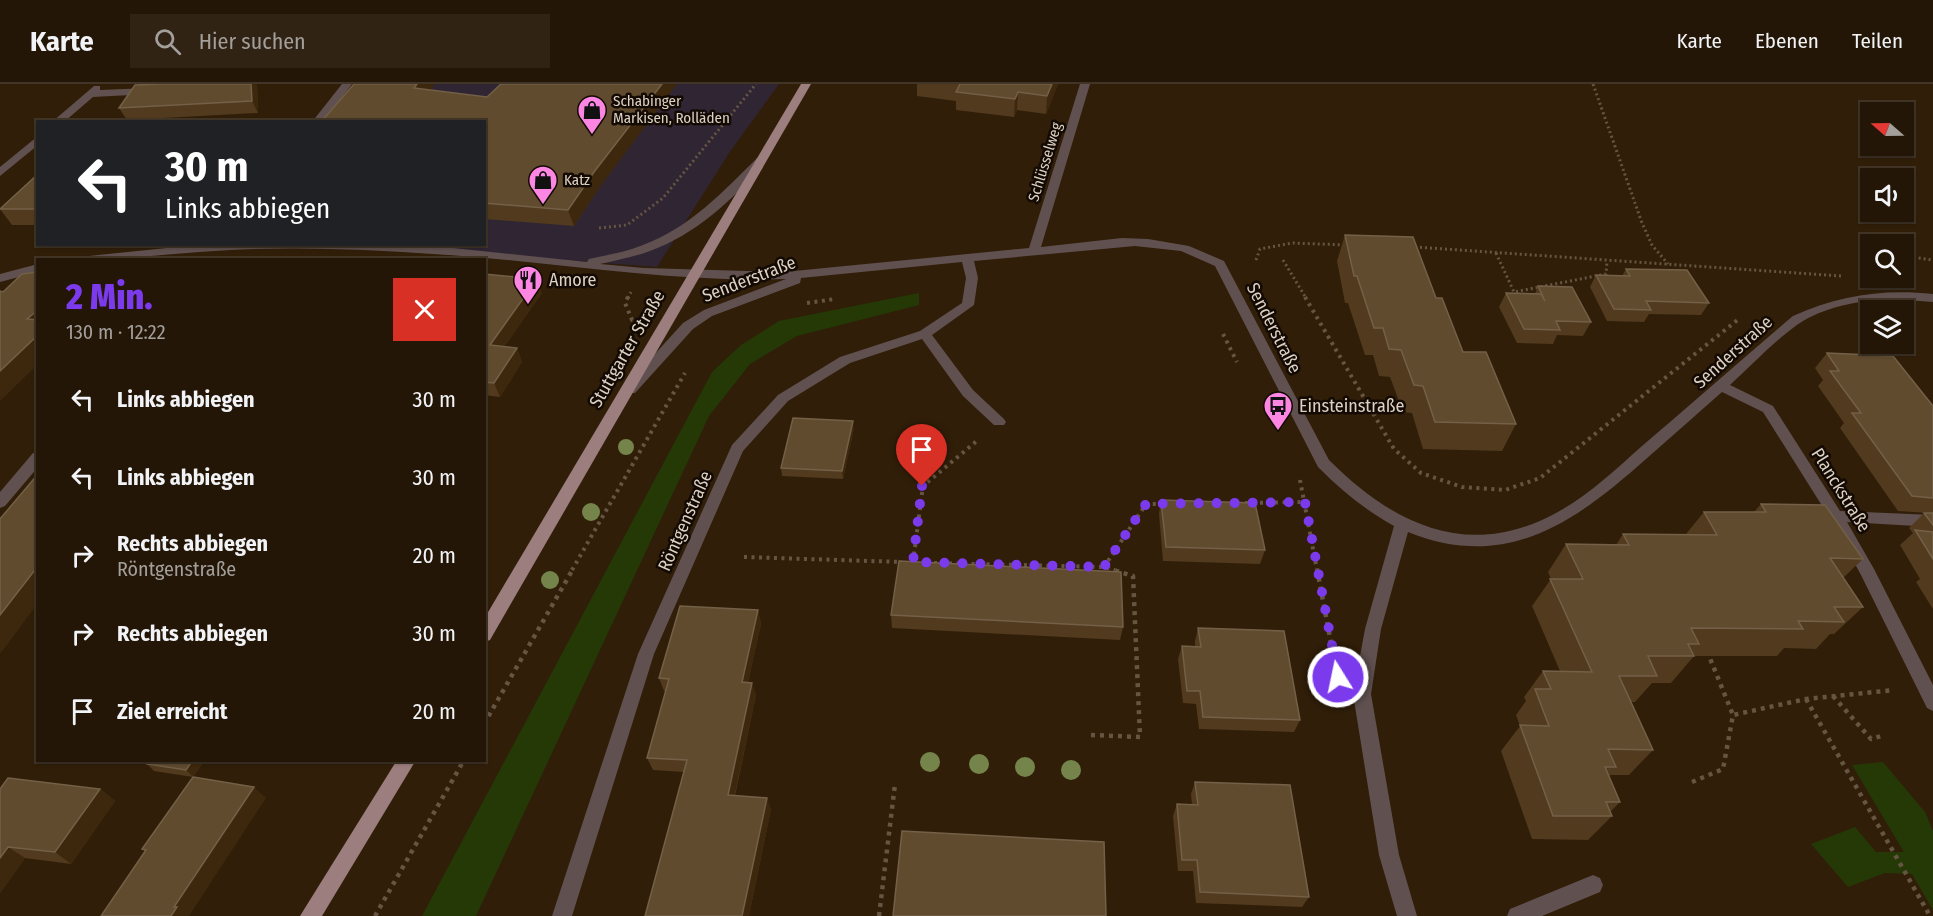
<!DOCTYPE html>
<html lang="de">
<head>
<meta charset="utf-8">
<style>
  :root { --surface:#241606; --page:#302314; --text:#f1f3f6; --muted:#a39f9b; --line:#413528; --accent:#7c3aed }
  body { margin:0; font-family:"Fira Sans Condensed",sans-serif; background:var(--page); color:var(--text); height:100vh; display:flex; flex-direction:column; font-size:22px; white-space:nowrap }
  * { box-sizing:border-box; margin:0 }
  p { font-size:20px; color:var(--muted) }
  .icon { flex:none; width:33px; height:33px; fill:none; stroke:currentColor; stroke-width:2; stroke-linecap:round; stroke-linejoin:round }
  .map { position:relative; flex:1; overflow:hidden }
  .panel { position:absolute; left:36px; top:174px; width:450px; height:504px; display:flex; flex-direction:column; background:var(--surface); border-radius:0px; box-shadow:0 2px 4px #0004,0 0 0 2px var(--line) }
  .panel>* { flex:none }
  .top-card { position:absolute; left:36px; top:36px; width:450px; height:126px; border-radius:0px; box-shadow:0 2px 4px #0004,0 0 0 2px var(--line); background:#202124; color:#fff; overflow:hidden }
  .needle { width:39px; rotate:290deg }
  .fabs { position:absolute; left:1860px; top:18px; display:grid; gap:12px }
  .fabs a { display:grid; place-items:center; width:54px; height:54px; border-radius:0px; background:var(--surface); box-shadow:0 2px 4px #0004,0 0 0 2px var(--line); font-size:30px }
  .pin { position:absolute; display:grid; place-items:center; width:51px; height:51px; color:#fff; margin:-62px -26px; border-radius:50% 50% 50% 0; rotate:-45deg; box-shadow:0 0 6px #0007 }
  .pin .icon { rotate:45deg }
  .me { position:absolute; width:66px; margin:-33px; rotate:350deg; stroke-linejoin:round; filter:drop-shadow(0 0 4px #0008) }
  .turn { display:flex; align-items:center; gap:21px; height:126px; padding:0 30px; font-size:27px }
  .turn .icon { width:78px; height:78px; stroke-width:2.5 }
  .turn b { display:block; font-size:42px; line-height:51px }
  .round { display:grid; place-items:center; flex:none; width:63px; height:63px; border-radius:0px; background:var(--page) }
  .overview { display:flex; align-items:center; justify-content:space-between; height:102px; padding:0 30px }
  h1 { font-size:36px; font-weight:800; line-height:45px; color:var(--accent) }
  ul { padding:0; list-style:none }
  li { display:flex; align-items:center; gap:18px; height:78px; padding:0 30px }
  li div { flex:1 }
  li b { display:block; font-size:22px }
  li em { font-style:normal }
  header { display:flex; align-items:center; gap:36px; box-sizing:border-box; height:84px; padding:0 30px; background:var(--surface); border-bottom:2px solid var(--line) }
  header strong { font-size:28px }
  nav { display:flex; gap:33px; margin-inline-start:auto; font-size:21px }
  .search { width:420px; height:54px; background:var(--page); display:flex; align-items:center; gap:15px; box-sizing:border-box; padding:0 21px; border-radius:0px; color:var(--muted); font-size:22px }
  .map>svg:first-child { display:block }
  .commercial { fill:#302533 }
  .green { fill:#243906 }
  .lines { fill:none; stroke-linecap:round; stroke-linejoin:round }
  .path-far2 { stroke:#665542; stroke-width:3; stroke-dasharray:2 3; stroke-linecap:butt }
  .path-far1 { stroke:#665542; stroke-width:4; stroke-dasharray:3 4.5; stroke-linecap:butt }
  .path { stroke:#665542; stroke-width:4.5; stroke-dasharray:4 5; stroke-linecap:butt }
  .minor { fill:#605150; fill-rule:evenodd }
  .major { fill:#9c7e7e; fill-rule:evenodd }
  .tree { fill:#74844b }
  .wall { fill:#513a1e }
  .shaded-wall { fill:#3d280d }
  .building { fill:#604b2f; stroke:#736047; stroke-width:1.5 }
  .route { stroke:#7c3aed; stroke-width:10; stroke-dasharray:0 18 }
  .labels { text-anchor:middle; stroke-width:5; stroke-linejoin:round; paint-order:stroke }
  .far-poi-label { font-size:15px; fill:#ddd1c4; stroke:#120a03; text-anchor:start }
  .far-street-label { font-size:15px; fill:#ddd1c4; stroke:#120a03 }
  .street-label { font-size:18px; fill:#ddd1c4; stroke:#120a03 }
  .poi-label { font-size:18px; fill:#ddd1c4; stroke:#120a03; text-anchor:start }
</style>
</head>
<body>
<header>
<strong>Karte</strong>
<div class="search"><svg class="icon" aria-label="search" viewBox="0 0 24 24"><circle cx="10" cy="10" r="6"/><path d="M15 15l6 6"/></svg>Hier suchen</div>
<nav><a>Karte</a><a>Ebenen</a><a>Teilen</a></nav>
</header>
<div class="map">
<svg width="1933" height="832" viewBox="0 0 1933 832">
  <rect width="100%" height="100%" fill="#301e08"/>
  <path class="commercial" d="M 355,0 L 779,0 L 729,69 L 657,183 L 365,161 L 484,160 L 484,38 L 327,38 Z"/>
  <g class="green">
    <path d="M 919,209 L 919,221 L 797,252 L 750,280 L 709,332 L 476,832 L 422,832 L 712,288 L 741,261 L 779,237 Z"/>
    <path d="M 1883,678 L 1925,728 L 1933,747 L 1933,826 L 1912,790 L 1885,789 L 1848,803 L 1811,760 L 1855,743 L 1876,768 L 1904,768 L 1852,681 Z"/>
  </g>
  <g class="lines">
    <g class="path-far2">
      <path d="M 1593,0 L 1642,139 L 1652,161 L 1668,180"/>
      <path d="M 599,144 L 627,141 L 663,114 L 756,0"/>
      <path d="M 1415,163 L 1841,192"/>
      <path d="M 1496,169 L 1514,208 L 1606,190 L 1607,177"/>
      <path d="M 1904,175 L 1911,173 L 1933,176"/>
      <path d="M 1256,176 L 1260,165 L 1292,159 L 1347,161"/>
      <path d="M 1283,176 L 1306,214"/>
      <path d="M 628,214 L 631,208"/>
    </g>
    <g class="path-far1">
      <path d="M 628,213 L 625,219 L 632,236 L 636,236"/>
      <path d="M 1305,213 L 1394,365 L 1421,389 L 1462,403 L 1505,406 L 1540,394 L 1740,234"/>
      <path d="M 807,219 L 835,215"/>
      <path d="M 1223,250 L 1237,278"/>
      <path d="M 1300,396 L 1317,486"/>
      <path d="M 1245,419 L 1305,418"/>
      <path d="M 744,473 L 902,478"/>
      <path d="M 913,478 L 923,402 L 978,356"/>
      <path d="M 934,479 L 1104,483 L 1115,486"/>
      <path d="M 1104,483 L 1146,420 L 1165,420"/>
      <path d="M 572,486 L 685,289"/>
    </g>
    <g class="path">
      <path d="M 1317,485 L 1335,580"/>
      <path d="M 1707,567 L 1733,631"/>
      <path d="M 1833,612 L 1871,655 L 1885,651"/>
      <path d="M 1806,615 L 1930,832"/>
      <path d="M 484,640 L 573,485"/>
      <path d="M 1091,651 L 1140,653 L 1133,492 L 1110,485"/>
      <path d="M 1692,698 L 1723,685 L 1733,631 L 1806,615 L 1894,606"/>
      <path d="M 375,832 L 464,676"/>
      <path d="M 879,832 L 895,700"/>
    </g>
    <g class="minor">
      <path d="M 342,0 L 352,0 L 323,38 L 312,38 Z"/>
      <path d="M 1080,0 L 1090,0 L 1041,163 L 1122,154 L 1148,155 L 1189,162 L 1224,177 L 1329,376 C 1393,440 1468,477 1556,429 C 1588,412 1615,386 1642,362 C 1693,319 1742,275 1793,232 C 1840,211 1883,205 1933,210 L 1933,218 C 1889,214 1843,214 1803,237 C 1779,252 1752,281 1730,301 L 1773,322 L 1840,427 L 1933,431 L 1933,443 L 1847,438 L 1874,485 L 1933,601 L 1933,627 L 1927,624 L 1861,491 L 1831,436 L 1763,328 L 1722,308 C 1697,330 1672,352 1646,375 C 1575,438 1507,488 1408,448 L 1381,545 L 1371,610 L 1399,771 L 1417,832 L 1397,832 L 1379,771 L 1353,610 L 1365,545 L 1394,442 C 1365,426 1341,406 1318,383 L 1215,182 L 1181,167 L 1135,162 L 974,177 L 978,194 L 974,221 L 932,251 L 973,306 L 1004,335 L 1006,338 L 1004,341 L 994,341 L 963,312 L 922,255 L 850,279 L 788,317 L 743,367 L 654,570 L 572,832 L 552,832 L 638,570 L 732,361 L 778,311 L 840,273 L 920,247 L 962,219 L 966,194 L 962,178 L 801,194 L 800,199 L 712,232 L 693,245 L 635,309 L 625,309 L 623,306 L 625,303 L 683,239 L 704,226 L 786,195 C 667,199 551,177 433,170 C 361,165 287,162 215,167 C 171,169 128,176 83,176 L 89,172 L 205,160 L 384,160 L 434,162 L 587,178 L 589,175 C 607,171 626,168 643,161 C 689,144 723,108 757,74 L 761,73 L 766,76 C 737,113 695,151 650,167 C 634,173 617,176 600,180 L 644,184 L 784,188 L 1029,164 Z"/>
      <path d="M 94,2 L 100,2 L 100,6 L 149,4 L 154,7 L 149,10 L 93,13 L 64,38 L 52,38 Z"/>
      <path d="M 38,52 L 38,61 L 0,92 L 0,83 Z"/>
      <path d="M 38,180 L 38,188 L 0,198 L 0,190 Z"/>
      <path d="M 38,368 L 38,383 L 5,422 L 0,424 L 0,408 L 33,369 Z"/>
      <path d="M 1593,791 L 1600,794 L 1603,801 L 1600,808 L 1542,832 L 1507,832 L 1510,825 Z"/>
    </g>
    <g class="major">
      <path d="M 801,0 L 811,0 L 490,556 L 484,558 L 484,535 Z"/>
      <path d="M 397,676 L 416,676 L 322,832 L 300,832 Z"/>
    </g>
  </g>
  <g class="tree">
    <circle cx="626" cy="363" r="8"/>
    <circle cx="591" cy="428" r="9"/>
    <circle cx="550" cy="496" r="9"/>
    <circle cx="930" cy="678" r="10"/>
    <circle cx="979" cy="680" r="10"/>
    <circle cx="1025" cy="683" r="10"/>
    <circle cx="1071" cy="686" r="10"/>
  </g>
  <g class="wall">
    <path d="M 148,0 L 257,0 L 258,29 L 127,36 L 119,24 Z"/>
    <path d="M 917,0 L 1058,0 L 1046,30 L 1017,26 L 1014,33 L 956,26 L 956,17 L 917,12 Z"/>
    <path d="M 430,6 L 599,104 L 574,142 L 484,135 L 484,38 Z"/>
    <path d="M 38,90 L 38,141 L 12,141 L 0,125 Z"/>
    <path d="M 1345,151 L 1436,214 L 1463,268 L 1516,340 L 1502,367 L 1423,365 L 1412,329 L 1403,328 L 1390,293 L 1379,292 L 1373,271 L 1365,271 L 1348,219 L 1345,219 L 1337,177 Z"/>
    <path d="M 1626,185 L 1709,219 L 1701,231 L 1649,230 L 1644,238 L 1607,237 L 1590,203 L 1596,191 L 1622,192 Z"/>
    <path d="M 484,190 L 542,209 L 504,263 L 517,264 L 522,278 L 500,313 L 484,311 Z"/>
    <path d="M 1538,202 L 1591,238 L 1583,252 L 1557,251 L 1553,260 L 1517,259 L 1499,223 L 1506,209 L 1535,210 Z"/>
    <path d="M 1827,269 L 1933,322 L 1933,525 L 1916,498 L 1920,495 L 1900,461 L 1913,449 L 1909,444 L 1924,429 L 1929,429 L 1898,427 L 1840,344 L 1844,339 L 1818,302 L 1823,296 L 1815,284 Z"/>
    <path d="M 854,344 L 843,395 L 782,392 L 781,384 Z"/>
    <path d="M 1161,416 L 1265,466 L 1260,480 L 1163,477 L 1159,430 Z"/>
    <path d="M 1761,420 L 1863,475 L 1843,494 L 1863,523 L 1834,550 L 1830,550 L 1816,565 L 1784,564 L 1777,572 L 1694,572 L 1671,599 L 1652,599 L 1635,618 L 1631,618 L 1653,666 L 1629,691 L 1610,691 L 1609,692 L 1620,718 L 1610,728 L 1612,732 L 1588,756 L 1532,755 L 1501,667 L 1520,642 L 1516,631 L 1526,617 L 1524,613 L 1543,587 L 1560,587 L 1532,522 L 1551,495 L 1548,488 L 1566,460 L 1616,461 L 1623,450 L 1686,450 L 1704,428 L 1754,428 Z"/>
    <path d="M 758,526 L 761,540 L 748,598 L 756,611 L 735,712 L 771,725 L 749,832 L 645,832 L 684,688 L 653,686 L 647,674 L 666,607 L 664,607 L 659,594 Z"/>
    <path d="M 891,531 L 1123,543 L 1120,556 L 892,544 Z"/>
    <path d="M 1198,544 L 1300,636 L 1294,648 L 1199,645 L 1196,620 L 1183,619 L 1178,575 L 1182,562 L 1195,562 L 1195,557 Z"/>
    <path d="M 150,676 L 205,676 L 193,693 L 154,687 L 147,680 Z"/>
    <path d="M 1195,698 L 1309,813 L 1302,823 L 1196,819 L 1193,787 L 1178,787 L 1173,732 L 1177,720 L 1192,721 L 1191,710 Z"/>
    <path d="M 0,705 L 100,705 L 115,717 L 71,780 L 25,774 L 0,809 Z"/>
  </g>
  <g class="shaded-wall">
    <path d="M 251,0 L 257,0 L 258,29 L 252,17 Z"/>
    <path d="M 417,0 L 435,0 L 420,19 L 414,4 Z"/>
    <path d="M 662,0 L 677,0 L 599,104 L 574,142 L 568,126 L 594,88 Z"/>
    <path d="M 1052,0 L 1058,0 L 1046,30 L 1047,12 Z"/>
    <path d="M 1018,8 L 1017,26 L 1014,33 L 1015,15 Z"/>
    <path d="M 537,195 L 542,209 L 496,275 L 490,261 Z"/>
    <path d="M 38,226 L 38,248 L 27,235 Z"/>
    <path d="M 38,251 L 38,280 L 0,317 L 0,287 Z"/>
    <path d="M 517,264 L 522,278 L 500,313 L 494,299 Z"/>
    <path d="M 853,337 L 854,344 L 843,395 L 842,387 Z"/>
    <path d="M 38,482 L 38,519 L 0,570 L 0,531 Z"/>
    <path d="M 758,526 L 761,540 L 745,611 L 742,598 Z"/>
    <path d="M 752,599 L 756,611 L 732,723 L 728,711 Z"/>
    <path d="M 193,676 L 205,676 L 193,693 L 186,686 Z"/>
    <path d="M 254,703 L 266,714 L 189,832 L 171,832 L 174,823 Z"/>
    <path d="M 100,705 L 115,717 L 71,780 L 55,768 Z"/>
    <path d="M 767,714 L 771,725 L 749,832 L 742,832 Z"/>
    <path d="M 8,763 L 25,774 L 0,809 L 0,774 Z"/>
  </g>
  <g class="building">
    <path d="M 159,0 L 251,0 L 252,17 L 119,24 L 135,1 Z"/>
    <path d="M 354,0 L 417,0 L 414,4 L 487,13 L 501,0 L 662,0 L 594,88 L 568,126 L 484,119 L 484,38 L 321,38 Z"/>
    <path d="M 960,0 L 1052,0 L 1047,12 L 1018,8 L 1015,15 L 956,8 Z"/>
    <path d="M 38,90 L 38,125 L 0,125 Z"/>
    <path d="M 1345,151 L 1413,153 L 1436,214 L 1442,214 L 1463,268 L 1486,268 L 1516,340 L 1435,338 L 1423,302 L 1414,301 L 1401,266 L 1389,265 L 1383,244 L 1374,244 L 1357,192 L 1354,192 Z"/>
    <path d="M 1626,185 L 1687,186 L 1709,219 L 1646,217 L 1651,226 L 1614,225 L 1596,191 L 1630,192 Z"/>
    <path d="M 38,188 L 38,226 L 27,235 L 38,236 L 38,251 L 0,287 L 0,207 L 3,208 L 22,190 Z"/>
    <path d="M 484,190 L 537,195 L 490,261 L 517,264 L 494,299 L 484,298 Z"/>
    <path d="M 1538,202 L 1572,203 L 1591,238 L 1556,237 L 1560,246 L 1524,245 L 1506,209 L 1541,210 L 1545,217 Z"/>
    <path d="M 1827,269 L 1893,272 L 1933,322 L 1933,414 L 1912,412 L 1852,329 L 1861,329 L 1830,287 L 1839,287 Z"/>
    <path d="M 793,334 L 853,337 L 842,387 L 781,384 Z"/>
    <path d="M 38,390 L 38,482 L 0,531 L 0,435 Z"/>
    <path d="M 1161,416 L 1255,419 L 1265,466 L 1166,463 Z"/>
    <path d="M 1761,420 L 1825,421 L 1863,475 L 1830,474 L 1863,523 L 1834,523 L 1844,538 L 1798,537 L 1803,545 L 1691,544 L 1699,560 L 1688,560 L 1694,572 L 1648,572 L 1657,592 L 1619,592 L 1653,666 L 1608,665 L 1616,683 L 1605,683 L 1620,718 L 1606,718 L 1612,732 L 1553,732 L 1520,641 L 1549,642 L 1535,605 L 1551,605 L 1543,587 L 1592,588 L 1550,495 L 1583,495 L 1566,460 L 1629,461 L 1623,450 L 1717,451 L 1704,428 L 1766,428 Z"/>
    <path d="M 1924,429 L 1933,429 L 1933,441 Z"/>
    <path d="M 1915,446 L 1933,448 L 1933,475 Z"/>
    <path d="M 899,477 L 1121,488 L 1123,543 L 891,531 Z"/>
    <path d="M 680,522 L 758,526 L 742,598 L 752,599 L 728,711 L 767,714 L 742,832 L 645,832 L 687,676 L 647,674 L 669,595 L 659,594 Z"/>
    <path d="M 1198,544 L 1284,547 L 1300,636 L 1203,633 L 1200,607 L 1187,607 L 1182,562 L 1201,563 Z"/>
    <path d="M 150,676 L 193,676 L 186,686 L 147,680 Z"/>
    <path d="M 193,693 L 254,703 L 174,823 L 177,823 L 171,832 L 101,832 L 146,766 L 142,765 Z"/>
    <path d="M 8,694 L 100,705 L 55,768 L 8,763 L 0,774 L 0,705 Z"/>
    <path d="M 1195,698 L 1290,701 L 1309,813 L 1200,808 L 1197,776 L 1182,776 L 1177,720 L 1198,721 Z"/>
    <path d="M 902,747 L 1104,758 L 1106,832 L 893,832 Z"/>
  </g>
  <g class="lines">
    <path class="route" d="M 922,402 L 913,478 L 1104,483 L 1146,420 L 1305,418 L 1338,593"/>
  </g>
  <defs>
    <g id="shop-pin" transform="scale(1.5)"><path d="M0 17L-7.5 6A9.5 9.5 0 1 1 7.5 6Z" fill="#fd86e3" stroke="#120a03"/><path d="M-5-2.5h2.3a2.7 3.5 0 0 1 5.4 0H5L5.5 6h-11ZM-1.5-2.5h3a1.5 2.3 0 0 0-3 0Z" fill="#111"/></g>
    <g id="restaurant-pin" transform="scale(1.5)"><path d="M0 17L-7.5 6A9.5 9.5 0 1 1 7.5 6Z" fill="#fd86e3" stroke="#120a03"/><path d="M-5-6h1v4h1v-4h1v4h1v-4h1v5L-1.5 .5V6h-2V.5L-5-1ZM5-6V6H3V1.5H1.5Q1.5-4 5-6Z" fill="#111"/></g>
    <g id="bus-pin" transform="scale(1.5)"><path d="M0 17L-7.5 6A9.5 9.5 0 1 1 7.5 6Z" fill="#fd86e3" stroke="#120a03"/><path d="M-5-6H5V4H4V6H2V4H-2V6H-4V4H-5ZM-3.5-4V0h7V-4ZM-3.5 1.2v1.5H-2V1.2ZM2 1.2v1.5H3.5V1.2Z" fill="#111"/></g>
  </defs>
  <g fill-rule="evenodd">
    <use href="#shop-pin" x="592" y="26"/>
    <use href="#shop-pin" x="543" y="96"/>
    <use href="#restaurant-pin" x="528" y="196"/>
    <use href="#bus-pin" x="1278" y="322"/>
  </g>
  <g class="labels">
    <g class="far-poi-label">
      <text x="613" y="22">Schabinger<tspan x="613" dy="17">Markisen, Rolläden</tspan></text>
      <text x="564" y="101">Katz</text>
    </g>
    <g class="far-street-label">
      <text transform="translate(1045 78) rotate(-73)" y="5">Schlüsselweg</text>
    </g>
    <g class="street-label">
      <text transform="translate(749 195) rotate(-21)" y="6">Senderstraße</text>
      <text transform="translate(1274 244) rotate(63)" y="6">Senderstraße</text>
      <text transform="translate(627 265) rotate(-60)" y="6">Stuttgarter Straße</text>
      <text transform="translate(1733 268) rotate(-42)" y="6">Senderstraße</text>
      <text transform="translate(1841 406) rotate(58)" y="6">Planckstraße</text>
      <text transform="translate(685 437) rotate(-66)" y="6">Röntgenstraße</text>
    </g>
    <g class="poi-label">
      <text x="549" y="202">Amore</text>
      <text x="1299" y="328">Einsteinstraße</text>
    </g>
  </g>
</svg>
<div class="fabs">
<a><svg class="needle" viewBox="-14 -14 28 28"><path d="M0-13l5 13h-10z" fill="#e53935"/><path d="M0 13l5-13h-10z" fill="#a39f9b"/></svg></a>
<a><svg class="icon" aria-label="sound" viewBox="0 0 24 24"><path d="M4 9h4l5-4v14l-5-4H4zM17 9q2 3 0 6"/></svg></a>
<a><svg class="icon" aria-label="search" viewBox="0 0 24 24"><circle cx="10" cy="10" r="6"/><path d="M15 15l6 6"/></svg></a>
<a><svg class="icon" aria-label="layers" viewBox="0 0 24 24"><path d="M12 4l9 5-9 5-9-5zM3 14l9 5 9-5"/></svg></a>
</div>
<div class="pin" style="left:922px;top:402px;background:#d93025"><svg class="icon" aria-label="arrive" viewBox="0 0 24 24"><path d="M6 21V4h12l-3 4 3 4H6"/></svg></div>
<svg class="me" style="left:1338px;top:593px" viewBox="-20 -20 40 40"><circle r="17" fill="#7c3aed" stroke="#fff" stroke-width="3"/><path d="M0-11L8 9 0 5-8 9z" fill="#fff"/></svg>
<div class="top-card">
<div class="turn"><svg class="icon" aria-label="left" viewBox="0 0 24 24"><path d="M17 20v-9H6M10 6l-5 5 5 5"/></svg><div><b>30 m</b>Links abbiegen</div></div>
</div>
<section class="panel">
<div class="overview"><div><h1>2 Min.</h1><p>130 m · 12:22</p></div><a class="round" style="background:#d93025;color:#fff"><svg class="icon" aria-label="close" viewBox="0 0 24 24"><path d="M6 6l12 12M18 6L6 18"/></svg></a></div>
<ul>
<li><svg class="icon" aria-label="left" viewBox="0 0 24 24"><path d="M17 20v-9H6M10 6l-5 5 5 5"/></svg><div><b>Links abbiegen</b></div><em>30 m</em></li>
<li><svg class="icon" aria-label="left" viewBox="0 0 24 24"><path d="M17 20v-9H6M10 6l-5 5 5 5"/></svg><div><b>Links abbiegen</b></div><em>30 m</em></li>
<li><svg class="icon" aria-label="right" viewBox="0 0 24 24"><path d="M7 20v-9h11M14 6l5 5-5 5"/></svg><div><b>Rechts abbiegen</b><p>Röntgenstraße</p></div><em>20 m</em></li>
<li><svg class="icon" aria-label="right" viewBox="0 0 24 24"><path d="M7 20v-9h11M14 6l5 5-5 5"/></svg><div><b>Rechts abbiegen</b></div><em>30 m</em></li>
<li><svg class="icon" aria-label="arrive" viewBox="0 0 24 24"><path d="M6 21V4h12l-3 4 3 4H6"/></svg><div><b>Ziel erreicht</b></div><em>20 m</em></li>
</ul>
</section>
</div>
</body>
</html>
